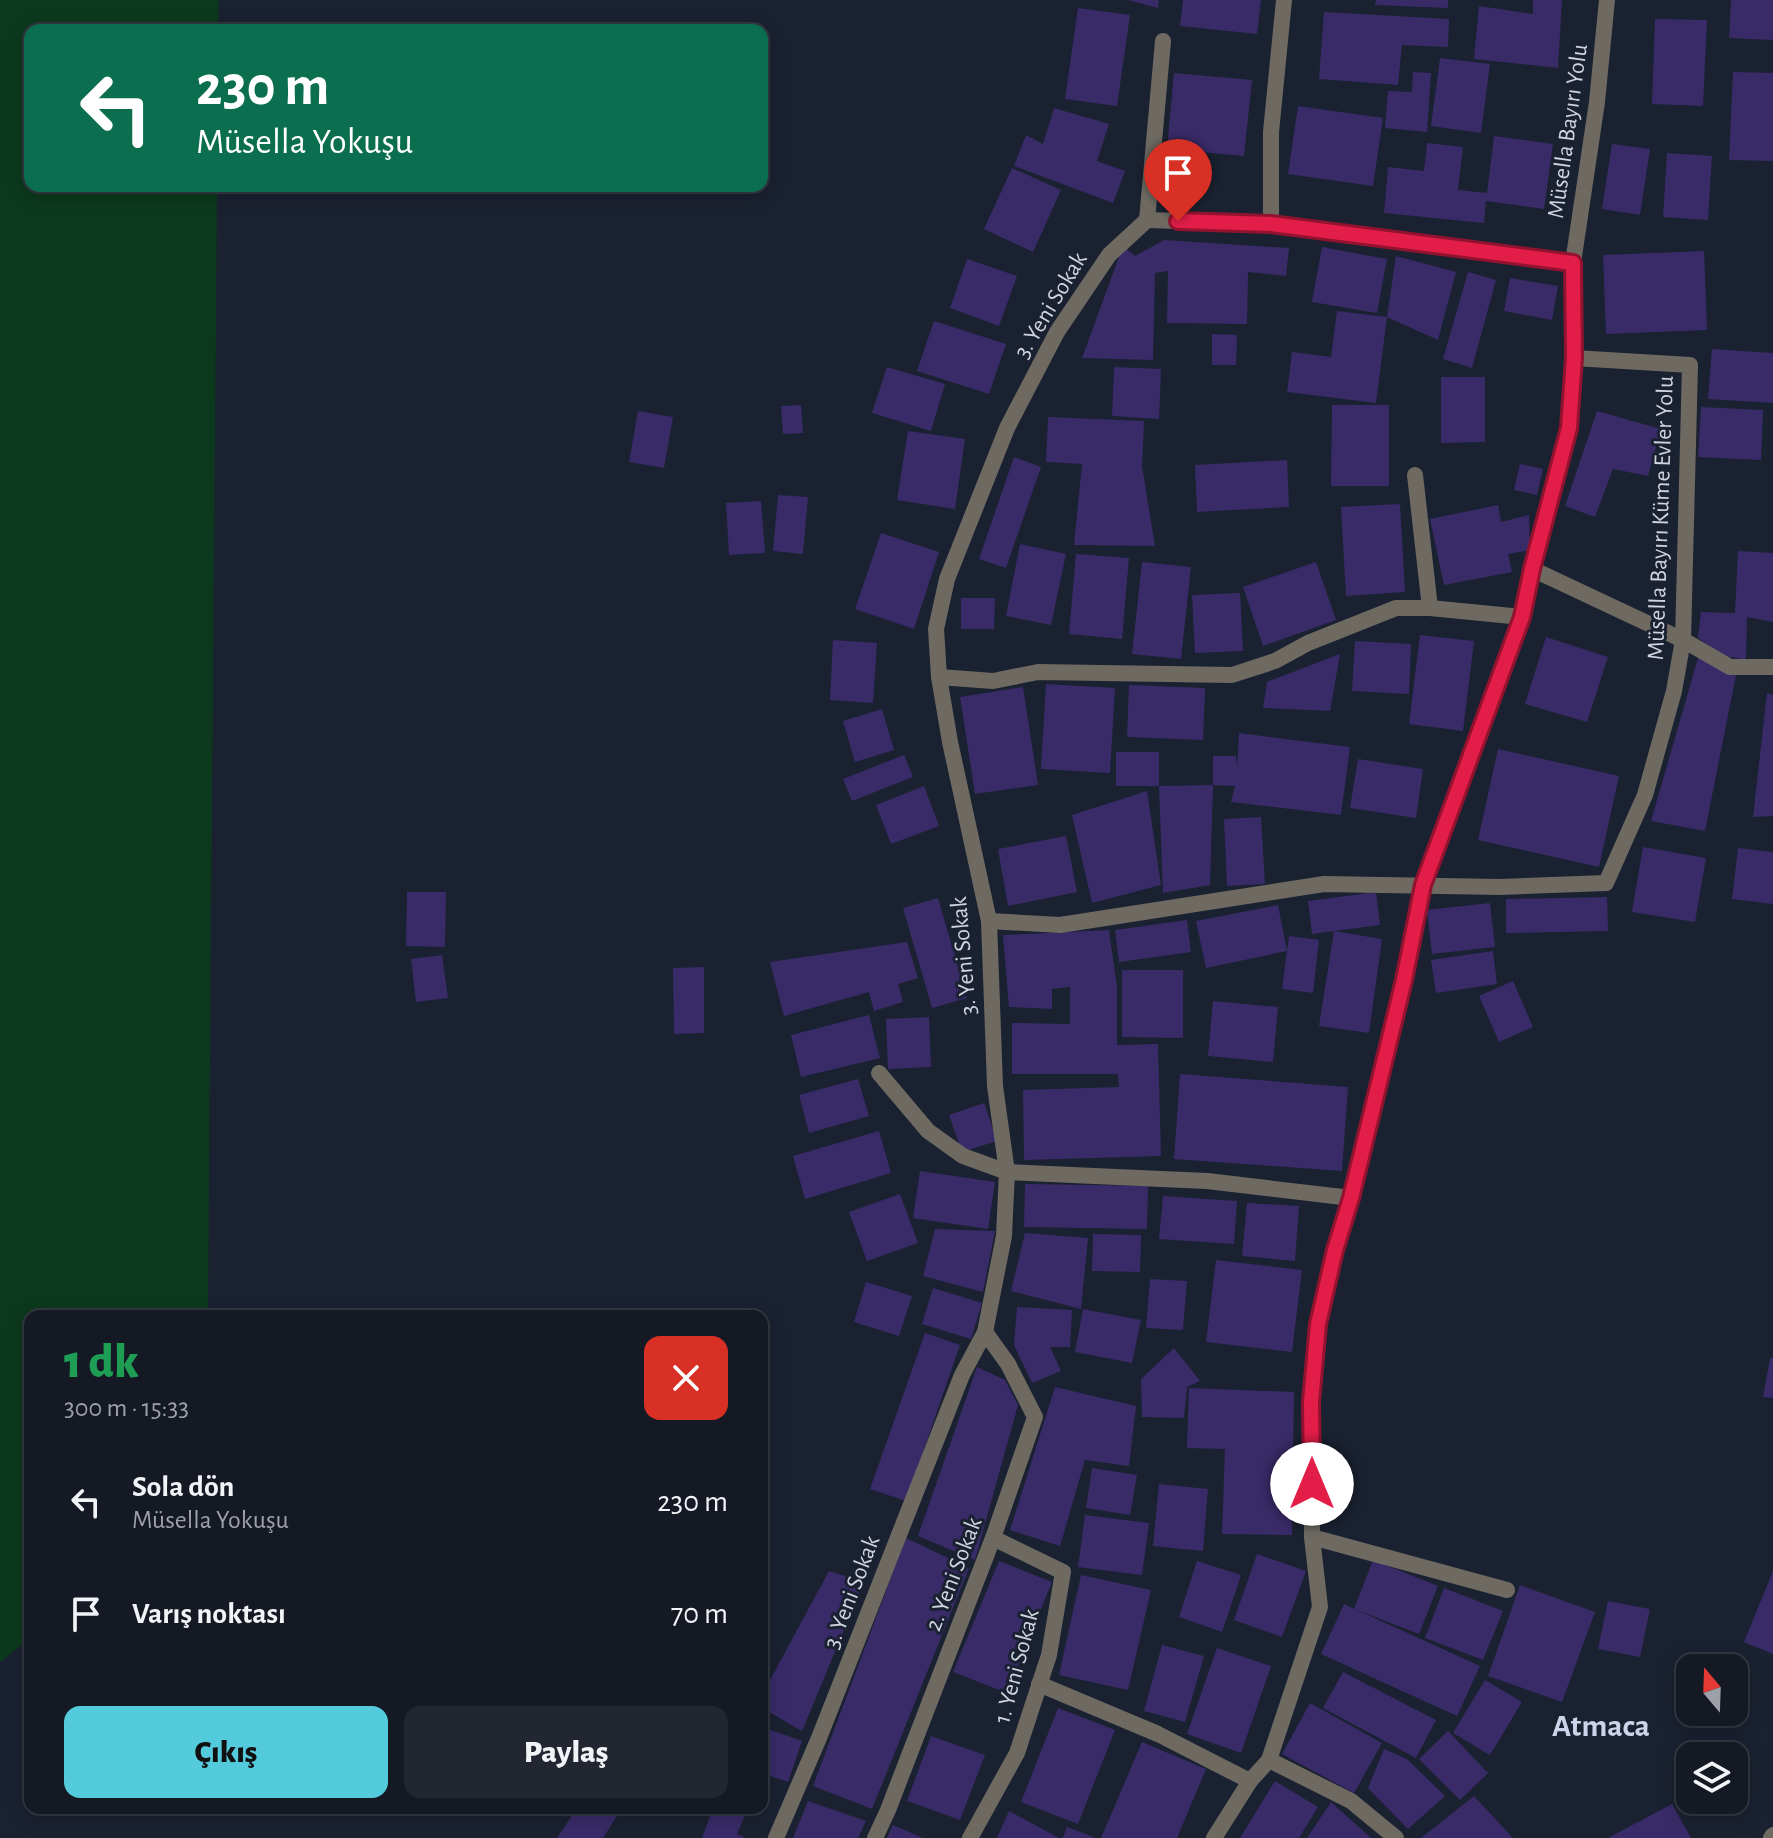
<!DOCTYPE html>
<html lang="tr">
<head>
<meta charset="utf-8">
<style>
  :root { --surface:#141924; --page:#212631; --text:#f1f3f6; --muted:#9da0a6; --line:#333841; --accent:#54cadd }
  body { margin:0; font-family:"Alegreya Sans",sans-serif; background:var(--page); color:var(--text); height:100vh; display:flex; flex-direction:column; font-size:30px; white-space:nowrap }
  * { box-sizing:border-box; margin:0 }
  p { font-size:26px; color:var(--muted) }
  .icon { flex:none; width:44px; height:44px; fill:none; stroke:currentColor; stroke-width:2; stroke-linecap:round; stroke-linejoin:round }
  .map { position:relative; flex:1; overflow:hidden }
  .sheet { position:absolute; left:24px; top:1310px; width:744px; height:504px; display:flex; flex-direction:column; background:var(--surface); border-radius:16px; box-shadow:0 4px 20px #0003,0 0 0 2px var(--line) }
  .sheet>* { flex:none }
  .banner { position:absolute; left:24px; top:24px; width:744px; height:168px; border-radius:16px; box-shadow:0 4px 20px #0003,0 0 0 2px var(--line); background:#0b6e4f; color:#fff; overflow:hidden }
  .needle { width:52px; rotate:341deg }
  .buttons { position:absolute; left:1676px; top:1654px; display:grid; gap:16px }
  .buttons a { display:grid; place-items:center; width:72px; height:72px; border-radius:16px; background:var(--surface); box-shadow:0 4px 20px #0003,0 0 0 2px var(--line); font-size:40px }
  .pin { position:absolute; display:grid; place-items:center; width:68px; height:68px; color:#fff; margin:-82px -34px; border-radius:50% 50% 50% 0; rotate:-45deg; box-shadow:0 0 8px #0007 }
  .pin .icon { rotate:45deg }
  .me { position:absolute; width:88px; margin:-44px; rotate:0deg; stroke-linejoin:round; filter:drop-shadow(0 0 6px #0008) }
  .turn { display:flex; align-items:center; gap:28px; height:168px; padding:0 40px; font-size:36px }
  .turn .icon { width:104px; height:104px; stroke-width:2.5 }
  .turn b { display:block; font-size:56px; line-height:68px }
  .round { display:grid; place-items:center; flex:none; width:84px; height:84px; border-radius:16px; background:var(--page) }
  .headline { display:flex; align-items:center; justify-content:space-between; height:136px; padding:0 40px }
  h1 { font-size:48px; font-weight:800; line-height:60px; color:#1e9e55 }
  .primary-button { display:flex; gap:16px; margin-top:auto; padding:16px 40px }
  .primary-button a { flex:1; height:92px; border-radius:16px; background:var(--accent); color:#111; font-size:32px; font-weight:800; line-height:92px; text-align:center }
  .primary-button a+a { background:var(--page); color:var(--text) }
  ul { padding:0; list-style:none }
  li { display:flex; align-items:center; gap:24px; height:112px; padding:0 40px }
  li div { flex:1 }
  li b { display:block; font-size:30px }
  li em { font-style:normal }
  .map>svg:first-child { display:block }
  .green { fill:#0c391d }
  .building { fill:#392b68 }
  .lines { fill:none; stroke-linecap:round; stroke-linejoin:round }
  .minor { stroke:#6e6a62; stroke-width:16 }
  .route-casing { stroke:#92132f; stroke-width:20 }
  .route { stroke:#e11d48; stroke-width:14 }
  .labels { text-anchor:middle; stroke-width:6; stroke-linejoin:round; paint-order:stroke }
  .street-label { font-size:24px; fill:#cfd4df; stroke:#1a2130 }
  .district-label { font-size:32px; font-weight:bold; fill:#cbd5e9; stroke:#1a2130 }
</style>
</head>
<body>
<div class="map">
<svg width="1773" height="1838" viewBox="0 0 1773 1838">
  <rect width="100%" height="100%" fill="#1a2130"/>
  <path class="green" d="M 0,0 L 219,0 L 218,30 L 30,30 L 30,186 L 217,186 L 208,1316 L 30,1316 L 30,1639 L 0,1662 Z"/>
  <g class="building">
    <path d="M 1128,0 L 1159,0 L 1158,8 Z"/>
    <path d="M 1183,0 L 1261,0 L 1257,34 L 1180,26 Z"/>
    <path d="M 1376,0 L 1448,0 L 1448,8 L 1375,5 Z"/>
    <path d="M 1533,0 L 1562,0 L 1558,68 L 1474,59 L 1479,6 L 1533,14 Z"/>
    <path d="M 1731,0 L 1773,0 L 1773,40 L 1729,38 Z"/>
    <path d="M 1078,8 L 1130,15 L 1117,106 L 1065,99 Z"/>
    <path d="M 1324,12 L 1449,19 L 1448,47 L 1402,45 L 1398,85 L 1319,79 Z"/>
    <path d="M 1655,19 L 1707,20 L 1703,106 L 1652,104 Z"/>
    <path d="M 1440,58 L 1490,64 L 1481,133 L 1431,126 Z"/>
    <path d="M 1413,72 L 1431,73 L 1427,132 L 1385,128 L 1388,91 L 1412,92 Z"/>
    <path d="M 1733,72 L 1773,73 L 1773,161 L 1729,160 Z"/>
    <path d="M 1174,73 L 1252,80 L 1244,156 L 1167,149 Z"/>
    <path d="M 1298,106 L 1383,118 L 1373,186 L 1288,174 Z"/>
    <path d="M 1054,108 L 1109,124 L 1097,161 L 1125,171 L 1113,203 L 1014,166 L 1026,135 L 1043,144 Z"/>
    <path d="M 1494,136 L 1553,144 L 1544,209 L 1486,201 L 1484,223 L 1384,213 L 1388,167 L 1424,171 L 1427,143 L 1463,147 L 1458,190 L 1487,193 Z"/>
    <path d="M 1612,144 L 1650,149 L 1640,215 L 1602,209 Z"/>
    <path d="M 1667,153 L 1712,156 L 1708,220 L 1663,217 Z"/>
    <path d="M 1012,168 L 1061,190 L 1033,252 L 984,229 Z"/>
    <path d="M 1164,240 L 1289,248 L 1286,276 L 1248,272 L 1247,324 L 1167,323 L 1168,271 L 1155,273 L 1153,360 L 1082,358 L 1123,246 L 1135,256 Z"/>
    <path d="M 1322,247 L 1387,259 L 1377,313 L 1312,302 Z"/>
    <path d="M 1704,251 L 1707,330 L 1606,334 L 1603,255 Z"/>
    <path d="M 1396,256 L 1456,272 L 1438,340 L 1387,317 L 1376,403 L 1287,392 L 1292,352 L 1331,357 L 1337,311 L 1387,317 Z"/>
    <path d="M 967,259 L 1017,276 L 999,326 L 950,308 Z"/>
    <path d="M 1468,272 L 1496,280 L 1472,368 L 1443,359 Z"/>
    <path d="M 1510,278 L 1558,286 L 1552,320 L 1504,311 Z"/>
    <path d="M 934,321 L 1006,344 L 989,394 L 917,371 Z"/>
    <path d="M 1212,334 L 1237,335 L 1236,365 L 1212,365 Z"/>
    <path d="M 1712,349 L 1773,353 L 1773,403 L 1708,399 Z"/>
    <path d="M 887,367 L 945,384 L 931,431 L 872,413 Z"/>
    <path d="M 1114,367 L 1161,369 L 1159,419 L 1112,416 Z"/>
    <path d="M 1441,377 L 1485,377 L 1485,442 L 1441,443 Z"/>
    <path d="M 801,405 L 803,433 L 783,434 L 781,406 Z"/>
    <path d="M 1332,405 L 1389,405 L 1389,486 L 1331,486 Z"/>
    <path d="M 1701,407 L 1763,410 L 1761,460 L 1698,457 Z"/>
    <path d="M 638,411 L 673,417 L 664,468 L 629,462 Z"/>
    <path d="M 1597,411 L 1661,429 L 1648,476 L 1613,469 L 1595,517 L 1565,506 Z"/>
    <path d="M 1048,417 L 1144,421 L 1142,466 L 1155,546 L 1074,545 L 1082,464 L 1046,462 Z"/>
    <path d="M 908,431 L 965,439 L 955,509 L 897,500 Z"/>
    <path d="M 1014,457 L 1041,467 L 1006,568 L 979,559 Z"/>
    <path d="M 1287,460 L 1289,507 L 1197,512 L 1195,465 Z"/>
    <path d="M 1520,464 L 1543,469 L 1537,495 L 1514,490 Z"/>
    <path d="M 778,495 L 808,497 L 803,554 L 773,551 Z"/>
    <path d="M 761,501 L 765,553 L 729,555 L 726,503 Z"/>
    <path d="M 1400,504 L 1405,592 L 1346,596 L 1341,507 Z"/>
    <path d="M 1498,505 L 1501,522 L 1529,515 L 1530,550 L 1508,554 L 1512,572 L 1444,585 L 1430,519 Z"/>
    <path d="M 881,533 L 939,552 L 914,629 L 855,609 Z"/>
    <path d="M 1020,544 L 1066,554 L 1051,625 L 1006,616 Z"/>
    <path d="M 1738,551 L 1773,553 L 1773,622 L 1747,617 L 1746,660 L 1721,655 L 1698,638 L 1701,612 L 1735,613 Z"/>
    <path d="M 1076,554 L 1129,558 L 1122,639 L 1069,634 Z"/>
    <path d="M 1142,562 L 1191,567 L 1181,659 L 1132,654 Z"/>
    <path d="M 1316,562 L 1336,620 L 1263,646 L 1243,587 Z"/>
    <path d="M 1240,593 L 1243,651 L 1195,653 L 1192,595 Z"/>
    <path d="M 961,598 L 995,598 L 994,629 L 961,629 Z"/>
    <path d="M 1420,635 L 1474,641 L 1463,731 L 1409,724 Z"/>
    <path d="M 1546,637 L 1608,657 L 1587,722 L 1525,704 Z"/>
    <path d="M 833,640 L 877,643 L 873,703 L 830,700 Z"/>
    <path d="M 1355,641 L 1411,644 L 1409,694 L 1352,691 Z"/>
    <path d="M 1340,654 L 1330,711 L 1263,708 L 1267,682 Z"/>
    <path d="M 1698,658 L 1736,675 L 1705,831 L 1651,821 Z"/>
    <path d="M 1046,684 L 1115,688 L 1110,773 L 1041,769 Z"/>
    <path d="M 1129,685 L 1205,688 L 1203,740 L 1127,737 Z"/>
    <path d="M 1023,687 L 1038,785 L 975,794 L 960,697 Z"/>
    <path d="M 1767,693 L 1773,695 L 1773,816 L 1753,817 Z"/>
    <path d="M 882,709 L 894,750 L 855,762 L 843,721 Z"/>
    <path d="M 1239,733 L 1350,747 L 1341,815 L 1231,802 L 1235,786 L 1213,785 L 1213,756 L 1236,756 L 1237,768 Z"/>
    <path d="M 1498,749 L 1619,776 L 1599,867 L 1478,840 Z"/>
    <rect x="1116" y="752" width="43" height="34"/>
    <path d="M 904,755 L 913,777 L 852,801 L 843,779 Z"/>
    <path d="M 1358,759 L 1423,769 L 1416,818 L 1350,808 Z"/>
    <path d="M 1213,785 L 1210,885 L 1163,893 L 1159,786 Z"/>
    <path d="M 924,786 L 939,826 L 891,844 L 876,805 Z"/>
    <path d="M 1147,791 L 1161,885 L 1092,903 L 1072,815 Z"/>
    <path d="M 1261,817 L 1265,884 L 1227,886 L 1224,819 Z"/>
    <path d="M 1066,836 L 1077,892 L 1008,906 L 998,849 Z"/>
    <path d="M 1643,847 L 1706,858 L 1695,922 L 1632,912 Z"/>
    <path d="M 1738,848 L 1773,852 L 1773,904 L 1732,899 Z"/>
    <path d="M 407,892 L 446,892 L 445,947 L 406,946 Z"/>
    <path d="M 1376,892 L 1380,925 L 1334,931 L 1382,939 L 1369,1033 L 1319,1026 L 1334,931 L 1312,934 L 1308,901 Z"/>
    <path d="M 1607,897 L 1608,931 L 1506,933 L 1506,899 Z"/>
    <path d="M 938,898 L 967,998 L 932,1008 L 903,908 Z"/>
    <path d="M 1490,903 L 1495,947 L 1432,954 L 1427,910 Z"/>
    <path d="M 1278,905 L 1287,951 L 1206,968 L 1196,921 Z"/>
    <path d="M 1187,920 L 1191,952 L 1119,962 L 1115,930 Z"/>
    <path d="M 1109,930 L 1117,987 L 1117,1045 L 1158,1044 L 1161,1156 L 1024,1160 L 1023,1090 L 1119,1087 L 1118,1074 L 1012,1074 L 1012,1023 L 1070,1024 L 1070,987 L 1052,989 L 1052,1009 L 1009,1007 L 1003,935 Z"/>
    <path d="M 1289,936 L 1319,940 L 1313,993 L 1282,989 Z"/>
    <path d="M 907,942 L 918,978 L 898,984 L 903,1002 L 874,1011 L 869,992 L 784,1016 L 770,962 Z"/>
    <path d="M 1493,951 L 1497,984 L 1436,993 L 1431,960 Z"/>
    <path d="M 442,955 L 448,998 L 416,1002 L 411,959 Z"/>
    <path d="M 704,967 L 704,1033 L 674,1034 L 673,968 Z"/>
    <path d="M 1122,970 L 1183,970 L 1183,1038 L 1122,1037 Z"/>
    <path d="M 1513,981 L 1533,1027 L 1499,1042 L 1479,996 Z"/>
    <path d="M 1213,1001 L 1278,1007 L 1273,1062 L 1208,1056 Z"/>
    <path d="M 869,1015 L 880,1058 L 801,1077 L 791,1035 Z"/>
    <path d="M 929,1017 L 931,1067 L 888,1069 L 886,1019 Z"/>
    <path d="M 1180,1074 L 1348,1087 L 1342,1171 L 1174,1159 Z"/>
    <path d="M 858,1079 L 869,1116 L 809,1133 L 799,1095 Z"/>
    <path d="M 984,1103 L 997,1141 L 962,1152 L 949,1115 Z"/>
    <path d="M 879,1131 L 891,1173 L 805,1199 L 793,1156 Z"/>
    <path d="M 920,1171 L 995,1182 L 988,1229 L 913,1218 Z"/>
    <path d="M 1025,1184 L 1148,1186 L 1147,1229 L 1024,1227 Z"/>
    <path d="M 900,1194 L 918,1243 L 867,1261 L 849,1212 Z"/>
    <path d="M 1163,1196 L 1237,1201 L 1234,1244 L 1159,1239 Z"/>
    <path d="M 1247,1203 L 1299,1206 L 1295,1261 L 1242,1256 Z"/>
    <path d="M 935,1229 L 995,1231 L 983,1292 L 923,1276 Z"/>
    <path d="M 1025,1233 L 1088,1238 L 1081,1309 L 1011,1291 Z"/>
    <path d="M 1093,1234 L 1141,1235 L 1140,1272 L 1092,1271 Z"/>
    <path d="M 1216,1260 L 1302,1270 L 1292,1352 L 1206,1342 Z"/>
    <path d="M 1150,1279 L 1187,1281 L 1183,1330 L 1146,1328 Z"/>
    <path d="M 866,1282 L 912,1296 L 899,1336 L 854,1322 Z"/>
    <path d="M 933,1288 L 982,1303 L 971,1339 L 922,1324 Z"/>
    <path d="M 1017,1307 L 1072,1310 L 1070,1347 L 1050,1347 L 1061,1371 L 1032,1383 L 1014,1345 Z"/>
    <path d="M 1083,1309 L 1141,1320 L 1132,1363 L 1075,1352 Z"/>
    <path d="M 925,1333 L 960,1345 L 906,1501 L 870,1489 Z"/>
    <path d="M 1174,1348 L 1200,1381 L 1187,1387 L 1184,1418 L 1142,1417 L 1141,1379 Z"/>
    <path d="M 1770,1358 L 1773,1358 L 1773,1398 L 1763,1397 Z"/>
    <path d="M 977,1367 L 1005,1380 L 1018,1405 L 975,1560 L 918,1536 Z"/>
    <path d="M 1055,1387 L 1136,1406 L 1129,1466 L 1085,1460 L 1060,1546 L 1010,1530 Z"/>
    <path d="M 1189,1388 L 1294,1392 L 1292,1535 L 1222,1534 L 1225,1449 L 1187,1448 Z"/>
    <path d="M 1092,1468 L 1137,1475 L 1130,1515 L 1086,1508 Z"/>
    <path d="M 1159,1484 L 1208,1489 L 1203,1551 L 1153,1546 Z"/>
    <path d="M 1085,1515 L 1149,1523 L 1142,1575 L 1078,1567 Z"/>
    <path d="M 906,1538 L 969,1568 L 872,1809 L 813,1786 Z"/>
    <path d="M 1257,1554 L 1306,1571 L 1282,1637 L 1234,1620 Z"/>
    <path d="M 1373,1560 L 1438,1586 L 1419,1634 L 1357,1610 L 1480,1666 L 1457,1716 L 1321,1654 L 1344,1604 L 1354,1609 Z"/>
    <path d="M 999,1561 L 1052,1582 L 1007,1693 L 953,1672 Z"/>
    <path d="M 1197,1561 L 1241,1575 L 1222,1632 L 1179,1617 Z"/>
    <path d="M 829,1571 L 864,1582 L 802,1731 L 762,1708 L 762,1695 Z"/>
    <path d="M 1773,1571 L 1773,1654 L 1744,1642 Z"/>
    <path d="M 1081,1575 L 1151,1590 L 1128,1690 L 1059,1675 Z"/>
    <path d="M 1520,1585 L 1595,1612 L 1562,1702 L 1488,1676 Z"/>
    <path d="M 1444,1588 L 1503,1611 L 1483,1660 L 1425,1638 Z"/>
    <path d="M 1608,1601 L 1650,1609 L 1640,1657 L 1598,1649 Z"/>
    <path d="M 1162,1645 L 1204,1656 L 1185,1722 L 1144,1711 Z"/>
    <path d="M 1217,1648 L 1271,1666 L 1241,1753 L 1187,1734 Z"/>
    <path d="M 1343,1672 L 1436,1720 L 1416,1758 L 1323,1708 Z"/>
    <path d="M 1485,1680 L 1522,1702 L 1490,1755 L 1453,1733 Z"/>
    <path d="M 1310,1703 L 1382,1743 L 1354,1793 L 1282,1754 Z"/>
    <path d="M 1058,1708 L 1115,1730 L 1078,1824 L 1021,1802 Z"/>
    <path d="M 762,1727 L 802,1741 L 788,1782 L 762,1773 Z"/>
    <path d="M 1448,1731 L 1488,1773 L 1460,1800 L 1419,1759 Z"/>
    <path d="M 931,1736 L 985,1755 L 960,1820 L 907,1801 Z"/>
    <path d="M 1142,1742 L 1206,1769 L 1177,1838 L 1101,1838 Z"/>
    <path d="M 1384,1749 L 1407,1759 L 1445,1796 L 1408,1829 L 1368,1788 Z"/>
    <path d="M 1275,1781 L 1318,1807 L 1299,1838 L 1240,1838 Z"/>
    <path d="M 1474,1796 L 1513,1838 L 1421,1838 Z"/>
    <path d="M 808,1801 L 866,1821 L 858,1838 L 793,1838 Z"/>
    <path d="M 1331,1802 L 1371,1838 L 1307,1838 Z"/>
    <path d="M 1672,1804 L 1691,1838 L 1608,1838 Z"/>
    <path d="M 577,1808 L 610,1808 L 618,1814 L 603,1838 L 557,1838 Z"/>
    <path d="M 713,1808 L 747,1810 L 737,1834 L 746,1838 L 702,1838 Z"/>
    <path d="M 1009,1811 L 1059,1838 L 997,1838 Z"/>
    <path d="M 893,1825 L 923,1838 L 887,1838 Z"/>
    <path d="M 1067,1827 L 1096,1838 L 1063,1838 Z"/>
  </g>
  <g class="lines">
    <g class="minor">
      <path d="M 1147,220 L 1271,224 L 1573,263"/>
      <path d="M 1271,224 L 1271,132 L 1284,0"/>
      <path d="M 1415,475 L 1430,608"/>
      <path d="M 1532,569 L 1683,640 L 1730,667 L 1773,667"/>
      <path d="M 939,677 L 993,681 L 1038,672 L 1232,675 L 1275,661 L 1308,643 L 1396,608 L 1430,608 L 1522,617"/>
      <path d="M 989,921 L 1060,925 L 1324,884 L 1500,887 L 1606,883 L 1645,795 L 1674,691 L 1683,640 L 1690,365 L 1574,358"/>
      <path d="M 879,1073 L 928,1131 L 963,1156 L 1007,1172 L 1207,1181 L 1351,1198"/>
      <path d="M 1312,1537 L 1507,1590"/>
      <path d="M 1039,1684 L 1158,1734 L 1250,1781"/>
      <path d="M 1269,1760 L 1351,1801 L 1396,1838"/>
      <path d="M 776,1838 L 819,1738 L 962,1375 L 985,1332 L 1004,1236 L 1007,1172 L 995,1086 L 989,921 L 950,742 L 939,677 L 936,629 L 947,579 L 1007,428 L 1057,332 L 1109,255 L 1147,220 L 1163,41"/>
      <path d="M 875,1838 L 888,1810 L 993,1538 L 1035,1417 L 1008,1364 L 985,1332"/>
      <path d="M 970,1838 L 1017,1753 L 1049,1655 L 1063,1572 L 993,1538"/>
      <path d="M 1214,1838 L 1250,1781 L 1269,1760 L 1320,1607 L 1312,1537 L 1311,1402 L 1318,1324 L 1404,980 L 1423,885 L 1522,617 L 1532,569 L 1569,428 L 1574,358 L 1573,263 L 1597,102 L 1607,0"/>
      <path d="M 1771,1838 L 1773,1835"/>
    </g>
  </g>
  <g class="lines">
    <g class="route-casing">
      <path id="route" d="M 1178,221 L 1271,224 L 1573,263 L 1574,358 L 1569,428 L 1532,569 L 1522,617 L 1423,885 L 1404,980 L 1351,1198 L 1335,1250 L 1318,1324 L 1311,1402 L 1312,1484"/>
    </g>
    <use href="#route" class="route"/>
  </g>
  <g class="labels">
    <g class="street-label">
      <text transform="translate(1567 131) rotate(-82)" y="8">Müsella Bayırı Yolu</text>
      <text transform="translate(1050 305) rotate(-59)" y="8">3. Yeni Sokak</text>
      <text transform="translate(1660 518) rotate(-88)" y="8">Müsella Bayırı Küme Evler Yolu</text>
      <text transform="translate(963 956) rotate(-95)" y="8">3. Yeni Sokak</text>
      <text transform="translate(953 1574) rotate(-69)" y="8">2. Yeni Sokak</text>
      <text transform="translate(851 1592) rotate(-69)" y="8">3. Yeni Sokak</text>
      <text transform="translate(1016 1666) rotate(-75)" y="8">1. Yeni Sokak</text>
    </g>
    <g class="district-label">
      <text x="1601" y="1736">Atmaca</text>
    </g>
  </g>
</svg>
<div class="buttons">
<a><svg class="needle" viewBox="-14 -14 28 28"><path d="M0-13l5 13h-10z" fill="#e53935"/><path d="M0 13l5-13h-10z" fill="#9da0a6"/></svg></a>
<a><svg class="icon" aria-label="layers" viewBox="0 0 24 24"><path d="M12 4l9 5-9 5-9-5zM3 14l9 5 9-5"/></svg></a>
</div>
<div class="pin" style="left:1178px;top:221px;background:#d93025"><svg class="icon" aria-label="arrive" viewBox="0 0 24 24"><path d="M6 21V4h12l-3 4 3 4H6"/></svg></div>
<svg class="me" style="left:1312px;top:1484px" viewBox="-20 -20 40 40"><circle r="19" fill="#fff"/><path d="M0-13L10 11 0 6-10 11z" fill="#e11d48"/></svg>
<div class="banner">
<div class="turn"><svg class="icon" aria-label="left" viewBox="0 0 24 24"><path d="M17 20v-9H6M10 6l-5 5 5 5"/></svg><div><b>230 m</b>Müsella Yokuşu</div></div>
</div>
<section class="sheet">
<div class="headline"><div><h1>1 dk</h1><p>300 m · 15:33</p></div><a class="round" style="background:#d93025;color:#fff"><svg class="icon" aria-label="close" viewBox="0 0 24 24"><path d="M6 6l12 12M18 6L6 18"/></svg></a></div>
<ul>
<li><svg class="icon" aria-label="left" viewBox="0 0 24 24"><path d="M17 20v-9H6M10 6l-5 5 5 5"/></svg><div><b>Sola dön</b><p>Müsella Yokuşu</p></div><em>230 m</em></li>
<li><svg class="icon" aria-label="arrive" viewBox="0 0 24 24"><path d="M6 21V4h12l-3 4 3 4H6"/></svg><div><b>Varış noktası</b></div><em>70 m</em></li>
</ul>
<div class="primary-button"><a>Çıkış</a><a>Paylaş</a></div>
</section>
</div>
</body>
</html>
